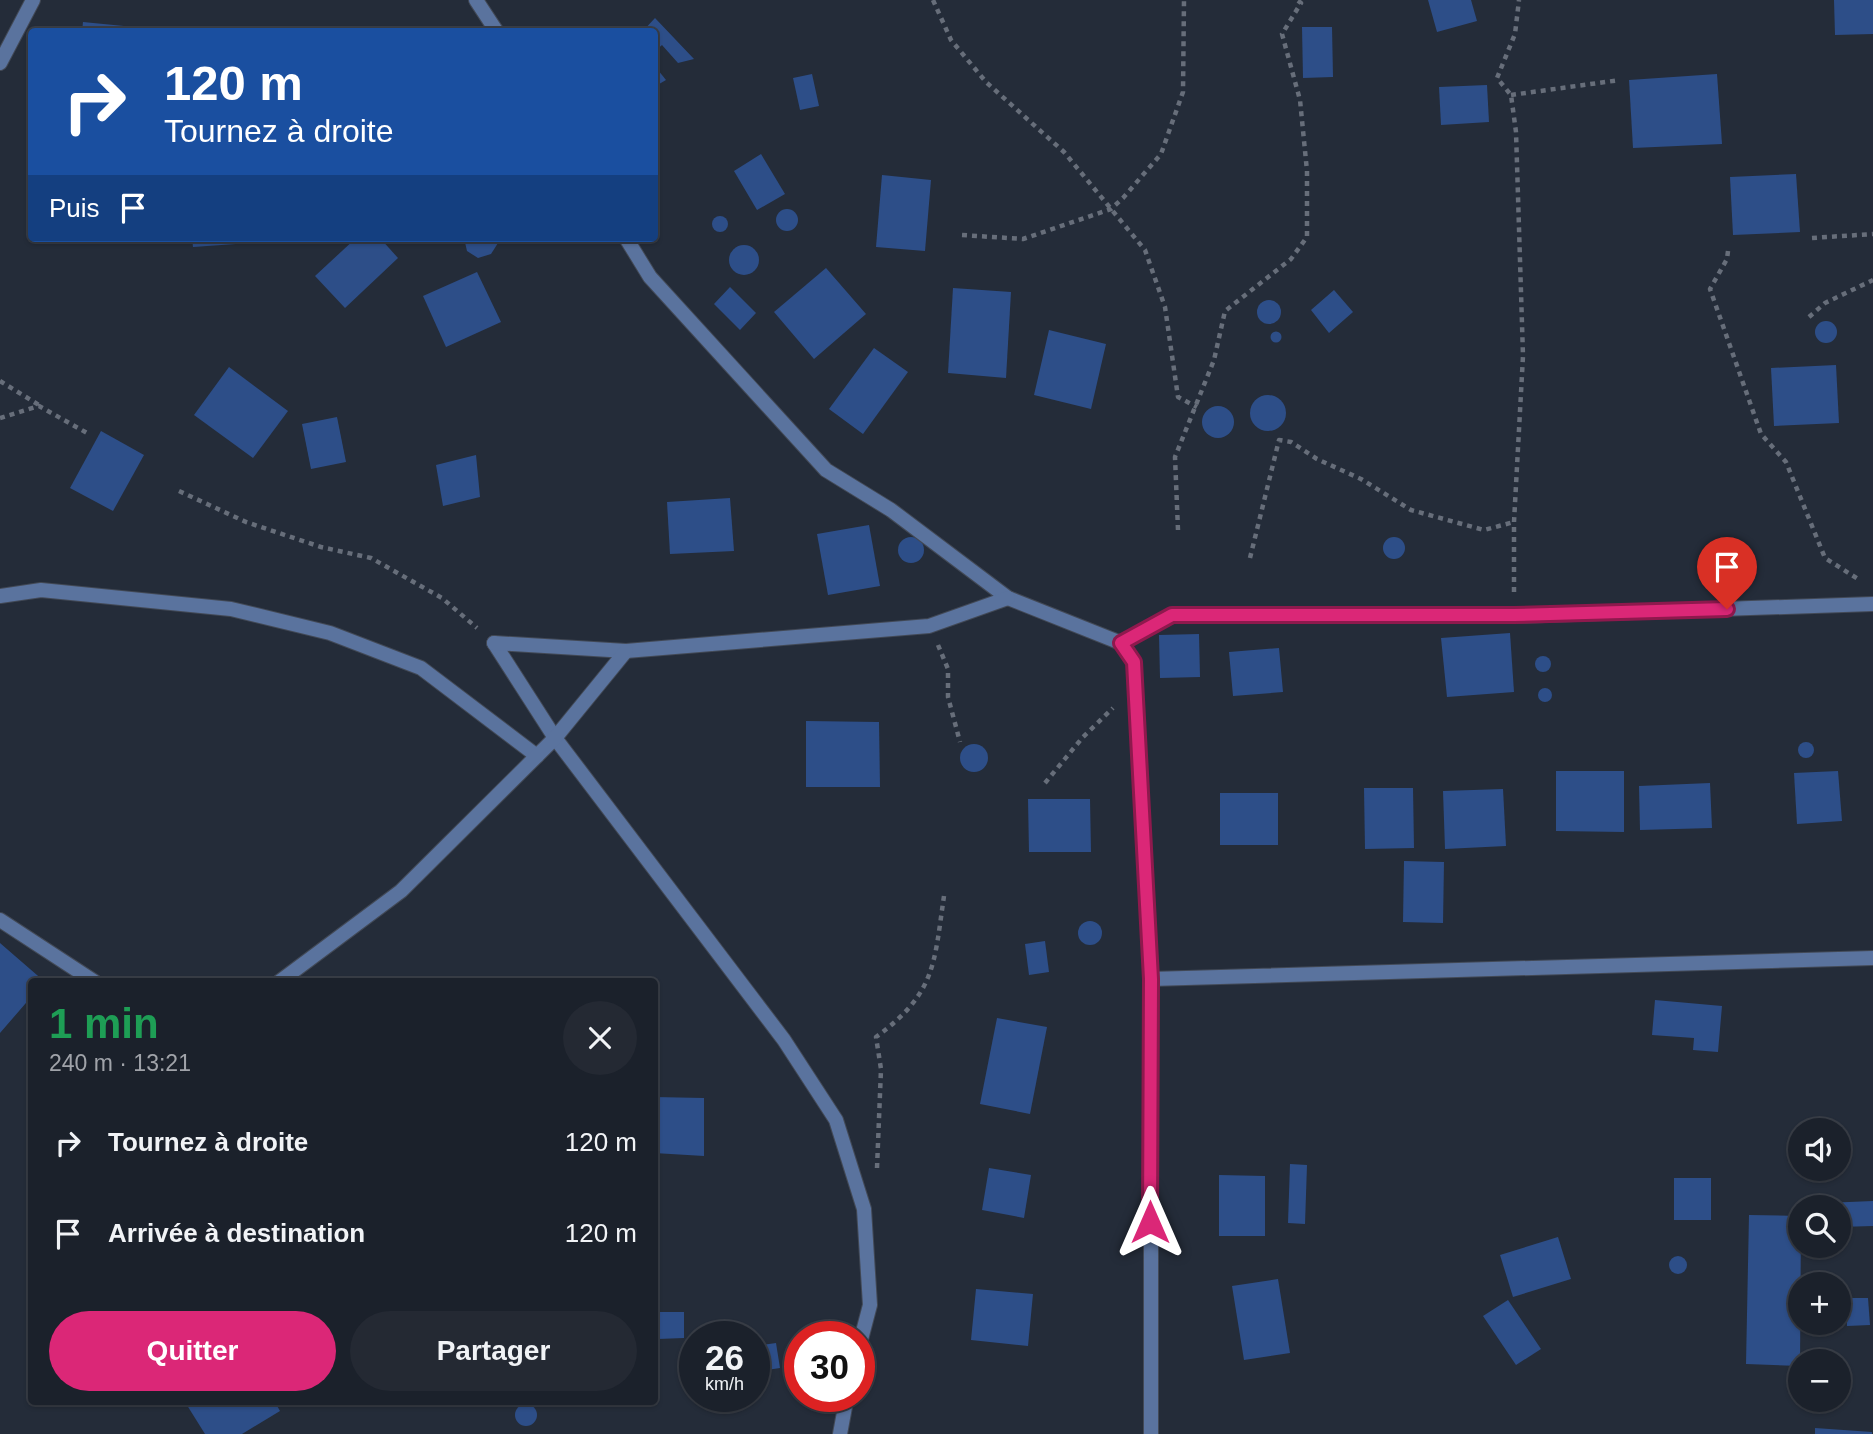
<!DOCTYPE html>
<html lang="fr">
<head>
<meta charset="utf-8">
<style>
  :root { --surface:#1b212b; --page:#242933; --text:#f1f3f6; --muted:#a0a3a9; --line:#393e47; --accent:#db2777 }
  body { margin:0; font-family:Arial,sans-serif; background:var(--page); color:var(--text); height:100vh; display:flex; flex-direction:column; font-size:26px; white-space:nowrap }
  * { box-sizing:border-box; margin:0 }
  p { font-size:23px; color:var(--muted) }
  .icon { flex:none; width:38px; height:38px; fill:none; stroke:currentColor; stroke-width:2; stroke-linecap:round; stroke-linejoin:round }
  .map { position:relative; flex:1; overflow:hidden }
  .panel { position:absolute; left:28px; top:978px; width:630px; height:427px; display:flex; flex-direction:column; background:var(--surface); border-radius:7px; box-shadow:0 2px 5px #0004,0 0 0 2px var(--line) }
  .panel>* { flex:none }
  .banner { position:absolute; left:28px; top:28px; width:630px; height:214px; border-radius:7px; box-shadow:0 2px 5px #0004,0 0 0 2px var(--line); background:#1a4fa0; color:#fff; overflow:hidden }
  .fabs { position:absolute; left:1788px; top:1118px; display:grid; gap:14px }
  .fabs a { display:grid; place-items:center; width:63px; height:63px; border-radius:50%; background:var(--surface); box-shadow:0 2px 5px #0004,0 0 0 2px var(--line); font-size:35px }
  .speed { position:absolute; left:679px; top:1321px; display:flex; gap:14px; font-size:35px; font-weight:700; text-align:center }
  .speed>* { display:grid; place-content:center; width:91px; height:91px; border-radius:50%; background:var(--surface); box-shadow:0 2px 5px #0004,0 0 0 2px var(--line); line-height:1 }
  .speed small { font-size:18px; font-weight:400 }
  .speed .limit { border:10px solid #d22; background:#fff; color:#111 }
  .pin { position:absolute; display:grid; place-items:center; width:60px; height:60px; color:#fff; margin:-72px -30px; border-radius:50% 50% 50% 0; rotate:-45deg; box-shadow:0 0 7px #0007 }
  .pin .icon { rotate:45deg }
  .me { position:absolute; width:77px; margin:-38px; rotate:0deg; stroke-linejoin:round; filter:drop-shadow(0 0 5px #0008) }
  .turn { display:flex; align-items:center; gap:24px; height:147px; padding:0 21px; font-size:32px }
  .turn .icon { width:91px; height:91px; stroke-width:2.5 }
  .turn b { display:block; font-size:49px; line-height:60px }
  .then { display:flex; align-items:center; height:66px; padding:0 21px; background:#0003; gap:14px; font-size:26px }
  .round { display:grid; place-items:center; flex:none; width:74px; height:74px; border-radius:37px; background:var(--page) }
  .summary { display:flex; align-items:center; justify-content:space-between; height:119px; padding:0 21px }
  h1 { font-size:42px; font-weight:800; line-height:52px; color:#1e9e55 }
  .action { display:flex; gap:14px; margin-top:auto; padding:14px 21px }
  .action a { flex:1; height:80px; border-radius:42px; background:var(--accent); color:#fff; font-size:28px; font-weight:800; line-height:80px; text-align:center }
  .action a+a { background:var(--page); color:var(--text) }
  ul { padding:0; list-style:none }
  li { display:flex; align-items:center; gap:21px; height:91px; padding:0 21px }
  li div { flex:1 }
  li b { display:block; font-size:26px }
  li em { font-style:normal }
  .map>svg:first-child { display:block }
  .building { fill:#2d4e88 }
  .lines { fill:none; stroke-linecap:round; stroke-linejoin:round }
  .minor-casing { stroke:#424956; stroke-width:16 }
  .path { stroke:#676e7a; stroke-width:4.5; stroke-dasharray:5 5; stroke-linecap:butt }
  .minor { stroke:#5a739e; stroke-width:14 }
  .route-casing { stroke:#8e194d; stroke-width:18 }
  .route { stroke:#db2777; stroke-width:12 }
</style>
</head>
<body>
<div class="map">
<svg width="1873" height="1434" viewBox="0 0 1873 1434">
  <rect width="100%" height="100%" fill="#242c39"/>
  <g class="building">
    <path d="M 1428,0 L 1471,0 L 1477,21 L 1437,32 Z"/>
    <path d="M 1834,0 L 1873,0 L 1873,34 L 1835,35 Z"/>
    <path d="M 655,18 L 694,59 L 678,63 L 662,45 L 654,52 L 654,32 L 642,32 Z"/>
    <path d="M 83,22 L 124,26 L 124,32 L 82,32 Z"/>
    <path d="M 1302,27 L 1332,27 L 1333,77 L 1303,78 Z"/>
    <path d="M 654,65 L 666,80 L 654,87 Z"/>
    <path d="M 812,74 L 819,106 L 800,110 L 793,78 Z"/>
    <path d="M 1717,74 L 1722,144 L 1633,148 L 1629,80 Z"/>
    <path d="M 1487,85 L 1489,122 L 1441,125 L 1439,87 Z"/>
    <path d="M 761,154 L 785,194 L 757,210 L 734,171 Z"/>
    <path d="M 1796,174 L 1800,232 L 1733,235 L 1730,177 Z"/>
    <path d="M 882,175 L 931,180 L 925,251 L 876,247 Z"/>
    <circle cx="787" cy="220" r="11"/>
    <circle cx="720" cy="224" r="8"/>
    <path d="M 192,238 L 236,238 L 236,244 L 193,247 Z"/>
    <path d="M 356,238 L 380,238 L 398,258 L 345,308 L 315,276 Z"/>
    <path d="M 464,238 L 498,238 L 498,243 L 491,254 L 478,258 L 467,251 Z"/>
    <circle cx="744" cy="260" r="15"/>
    <path d="M 826,268 L 866,314 L 814,359 L 774,312 Z"/>
    <path d="M 477,272 L 501,322 L 446,347 L 423,296 Z"/>
    <path d="M 730,287 L 756,313 L 740,330 L 714,304 Z"/>
    <path d="M 953,288 L 1011,292 L 1006,378 L 948,373 Z"/>
    <path d="M 1334,290 L 1353,312 L 1329,333 L 1311,310 Z"/>
    <circle cx="1269" cy="312" r="12"/>
    <circle cx="1826" cy="332" r="11"/>
    <path d="M 1049,330 L 1106,344 L 1091,409 L 1034,395 Z"/>
    <circle cx="1276" cy="337" r="5.5"/>
    <path d="M 874,348 L 908,372 L 863,434 L 829,409 Z"/>
    <path d="M 1836,365 L 1839,423 L 1774,426 L 1771,368 Z"/>
    <path d="M 229,367 L 288,411 L 253,458 L 194,415 Z"/>
    <circle cx="1268" cy="413" r="18"/>
    <circle cx="1218" cy="422" r="16"/>
    <path d="M 337,417 L 346,462 L 311,469 L 302,424 Z"/>
    <path d="M 101,431 L 144,455 L 113,511 L 70,488 Z"/>
    <path d="M 476,455 L 480,497 L 443,506 L 436,465 Z"/>
    <path d="M 730,498 L 734,551 L 670,554 L 667,502 Z"/>
    <path d="M 869,525 L 880,586 L 828,595 L 817,534 Z"/>
    <circle cx="1394" cy="548" r="11"/>
    <circle cx="911" cy="550" r="13"/>
    <path d="M 1510,633 L 1514,692 L 1447,697 L 1441,638 Z"/>
    <path d="M 1199,634 L 1200,677 L 1160,678 L 1159,635 Z"/>
    <path d="M 1279,648 L 1283,692 L 1233,696 L 1229,652 Z"/>
    <circle cx="1543" cy="664" r="8"/>
    <circle cx="1545" cy="695" r="7"/>
    <path d="M 806,721 L 879,722 L 880,787 L 806,787 Z"/>
    <circle cx="1806" cy="750" r="8"/>
    <circle cx="974" cy="758" r="14"/>
    <path d="M 1556,771 L 1624,771 L 1624,832 L 1556,831 Z"/>
    <path d="M 1838,771 L 1842,821 L 1797,824 L 1794,773 Z"/>
    <path d="M 1710,783 L 1712,828 L 1640,830 L 1639,786 Z"/>
    <path d="M 1364,788 L 1413,788 L 1414,848 L 1365,849 Z"/>
    <path d="M 1503,789 L 1506,846 L 1445,849 L 1443,791 Z"/>
    <rect x="1220" y="793" width="58" height="52"/>
    <path d="M 1028,799 L 1090,799 L 1091,852 L 1029,852 Z"/>
    <path d="M 1404,861 L 1444,862 L 1443,923 L 1403,922 Z"/>
    <circle cx="1090" cy="933" r="12"/>
    <path d="M 1045,941 L 1049,972 L 1029,975 L 1025,944 Z"/>
    <path d="M 0,943 L 45,982 L 32,982 L 32,996 L 0,1033 Z"/>
    <path d="M 1655,1000 L 1722,1006 L 1718,1052 L 1693,1050 L 1694,1038 L 1652,1035 Z"/>
    <path d="M 997,1018 L 1047,1027 L 1030,1114 L 980,1104 Z"/>
    <path d="M 654,1097 L 704,1098 L 704,1156 L 654,1153 Z"/>
    <path d="M 1290,1164 L 1307,1165 L 1305,1224 L 1288,1223 Z"/>
    <path d="M 989,1168 L 1031,1175 L 1024,1218 L 982,1210 Z"/>
    <path d="M 1219,1175 L 1265,1176 L 1265,1236 L 1219,1236 Z"/>
    <rect x="1674" y="1178" width="37" height="42"/>
    <path d="M 1873,1201 L 1873,1226 L 1839,1227 L 1839,1208 L 1826,1208 L 1825,1203 Z"/>
    <path d="M 1749,1215 L 1801,1216 L 1800,1366 L 1746,1364 Z"/>
    <path d="M 1558,1237 L 1571,1279 L 1513,1297 L 1500,1255 Z"/>
    <circle cx="1678" cy="1265" r="9"/>
    <path d="M 1278,1279 L 1290,1353 L 1244,1360 L 1232,1286 Z"/>
    <path d="M 976,1289 L 1033,1294 L 1028,1346 L 971,1340 Z"/>
    <path d="M 1846,1298 L 1868,1298 L 1870,1325 L 1847,1326 Z"/>
    <path d="M 1508,1300 L 1541,1349 L 1516,1365 L 1483,1316 Z"/>
    <path d="M 657,1312 L 684,1312 L 684,1338 L 658,1339 Z"/>
    <path d="M 776,1343 L 780,1368 L 754,1372 L 754,1346 Z"/>
    <path d="M 185,1402 L 275,1402 L 280,1411 L 242,1434 L 205,1434 Z"/>
    <circle cx="526" cy="1415" r="11"/>
    <path d="M 1815,1428 L 1872,1432 L 1872,1434 L 1815,1434 Z"/>
  </g>
  <g class="lines">
    <g class="minor-casing">
      <g id="minor">
        <path d="M 476,0 L 497,32"/>
        <path d="M 0,63 L 33,0"/>
        <path d="M 626,238 L 650,277 L 826,470 L 891,510 L 1008,598 L 1121,643 L 1134,662 L 1151,979 L 1151,1434"/>
        <path d="M 0,596 L 41,590 L 231,609 L 330,633 L 421,668 L 537,756"/>
        <path d="M 494,643 L 555,738 L 784,1040 L 836,1120 L 864,1209 L 870,1305 L 859,1347"/>
        <path d="M 494,643 L 626,651 L 929,626 L 1008,598"/>
        <path d="M 1121,643 L 1172,615 L 1514,616 L 1873,604"/>
        <path d="M 0,920 L 95,982"/>
        <path d="M 1151,979 L 1873,958"/>
        <path d="M 279,982 L 401,891 L 555,738 L 626,651"/>
        <path d="M 840,1434 L 847,1396"/>
      </g>
    </g>
    <g class="path">
      <path d="M 933,0 L 951,40 L 986,82 L 1064,152 L 1145,250 L 1165,307 L 1178,397 L 1197,407"/>
      <path d="M 1511,95 L 1620,80"/>
      <path d="M 962,235 L 1023,239 L 1111,209 L 1123,198 L 1161,154 L 1183,92 L 1184,0"/>
      <path d="M 1812,238 L 1873,234"/>
      <path d="M 1728,251 L 1727,259 L 1710,289 L 1761,434 L 1786,462 L 1825,558 L 1858,579"/>
      <path d="M 1809,317 L 1825,303 L 1873,280"/>
      <path d="M 0,381 L 39,405"/>
      <path d="M 0,418 L 39,406 L 87,433"/>
      <path d="M 179,491 L 246,522 L 321,547 L 371,558 L 442,598 L 477,628"/>
      <path d="M 1178,530 L 1175,457 L 1214,360 L 1225,311 L 1291,259 L 1307,237 L 1307,171 L 1300,100 L 1282,34 L 1301,3 L 1297,0"/>
      <path d="M 1250,558 L 1279,440 L 1291,442 L 1317,459 L 1361,479 L 1411,510 L 1484,530 L 1514,522"/>
      <path d="M 1514,592 L 1514,522 L 1523,356 L 1516,132 L 1511,95 L 1497,78 L 1515,34 L 1519,0"/>
      <path d="M 938,645 L 948,669 L 948,697 L 960,742"/>
      <path d="M 1045,783 L 1083,737 L 1113,708"/>
      <path d="M 877,1168 L 881,1069 L 876,1037 C 936,993 934,964 944,896"/>
    </g>
    <use href="#minor" class="minor"/>
  </g>
  <g class="lines">
    <g class="route-casing">
      <path id="route" d="M 1150,1222 L 1151,979 L 1134,662 L 1121,643 L 1172,615 L 1514,615 L 1727,609"/>
    </g>
    <use href="#route" class="route"/>
  </g>
</svg>
<div class="fabs">
<a><svg class="icon" aria-label="sound" viewBox="0 0 24 24"><path d="M4 9h4l5-4v14l-5-4H4zM17 9q2 3 0 6"/></svg></a>
<a><svg class="icon" aria-label="search" viewBox="0 0 24 24"><circle cx="10" cy="10" r="6"/><path d="M15 15l6 6"/></svg></a>
<a>+</a>
<a>−</a>
</div>
<div class="speed"><div>26<small>km/h</small></div><div class="limit">30</div></div>
<div class="pin" style="left:1727px;top:609px;background:#d93025"><svg class="icon" aria-label="arrive" viewBox="0 0 24 24"><path d="M6 21V4h12l-3 4 3 4H6"/></svg></div>
<svg class="me" style="left:1150px;top:1222px" viewBox="-20 -20 40 40"><path d="M0-17L14 15 0 8-14 15z" fill="#db2777" stroke="#fff" stroke-width="4"/></svg>
<div class="banner">
<div class="turn"><svg class="icon" aria-label="right" viewBox="0 0 24 24"><path d="M7 20v-9h11M14 6l5 5-5 5"/></svg><div><b>120 m</b>Tournez à droite</div></div>
<div class="then">Puis<svg class="icon" aria-label="arrive" viewBox="0 0 24 24"><path d="M6 21V4h12l-3 4 3 4H6"/></svg></div>
</div>
<section class="panel">
<div class="summary"><div><h1>1 min</h1><p>240 m · 13:21</p></div><a class="round"><svg class="icon" aria-label="close" viewBox="0 0 24 24"><path d="M6 6l12 12M18 6L6 18"/></svg></a></div>
<ul>
<li><svg class="icon" aria-label="right" viewBox="0 0 24 24"><path d="M7 20v-9h11M14 6l5 5-5 5"/></svg><div><b>Tournez à droite</b></div><em>120 m</em></li>
<li><svg class="icon" aria-label="arrive" viewBox="0 0 24 24"><path d="M6 21V4h12l-3 4 3 4H6"/></svg><div><b>Arrivée à destination</b></div><em>120 m</em></li>
</ul>
<div class="action"><a>Quitter</a><a>Partager</a></div>
</section>
</div>
</body>
</html>
